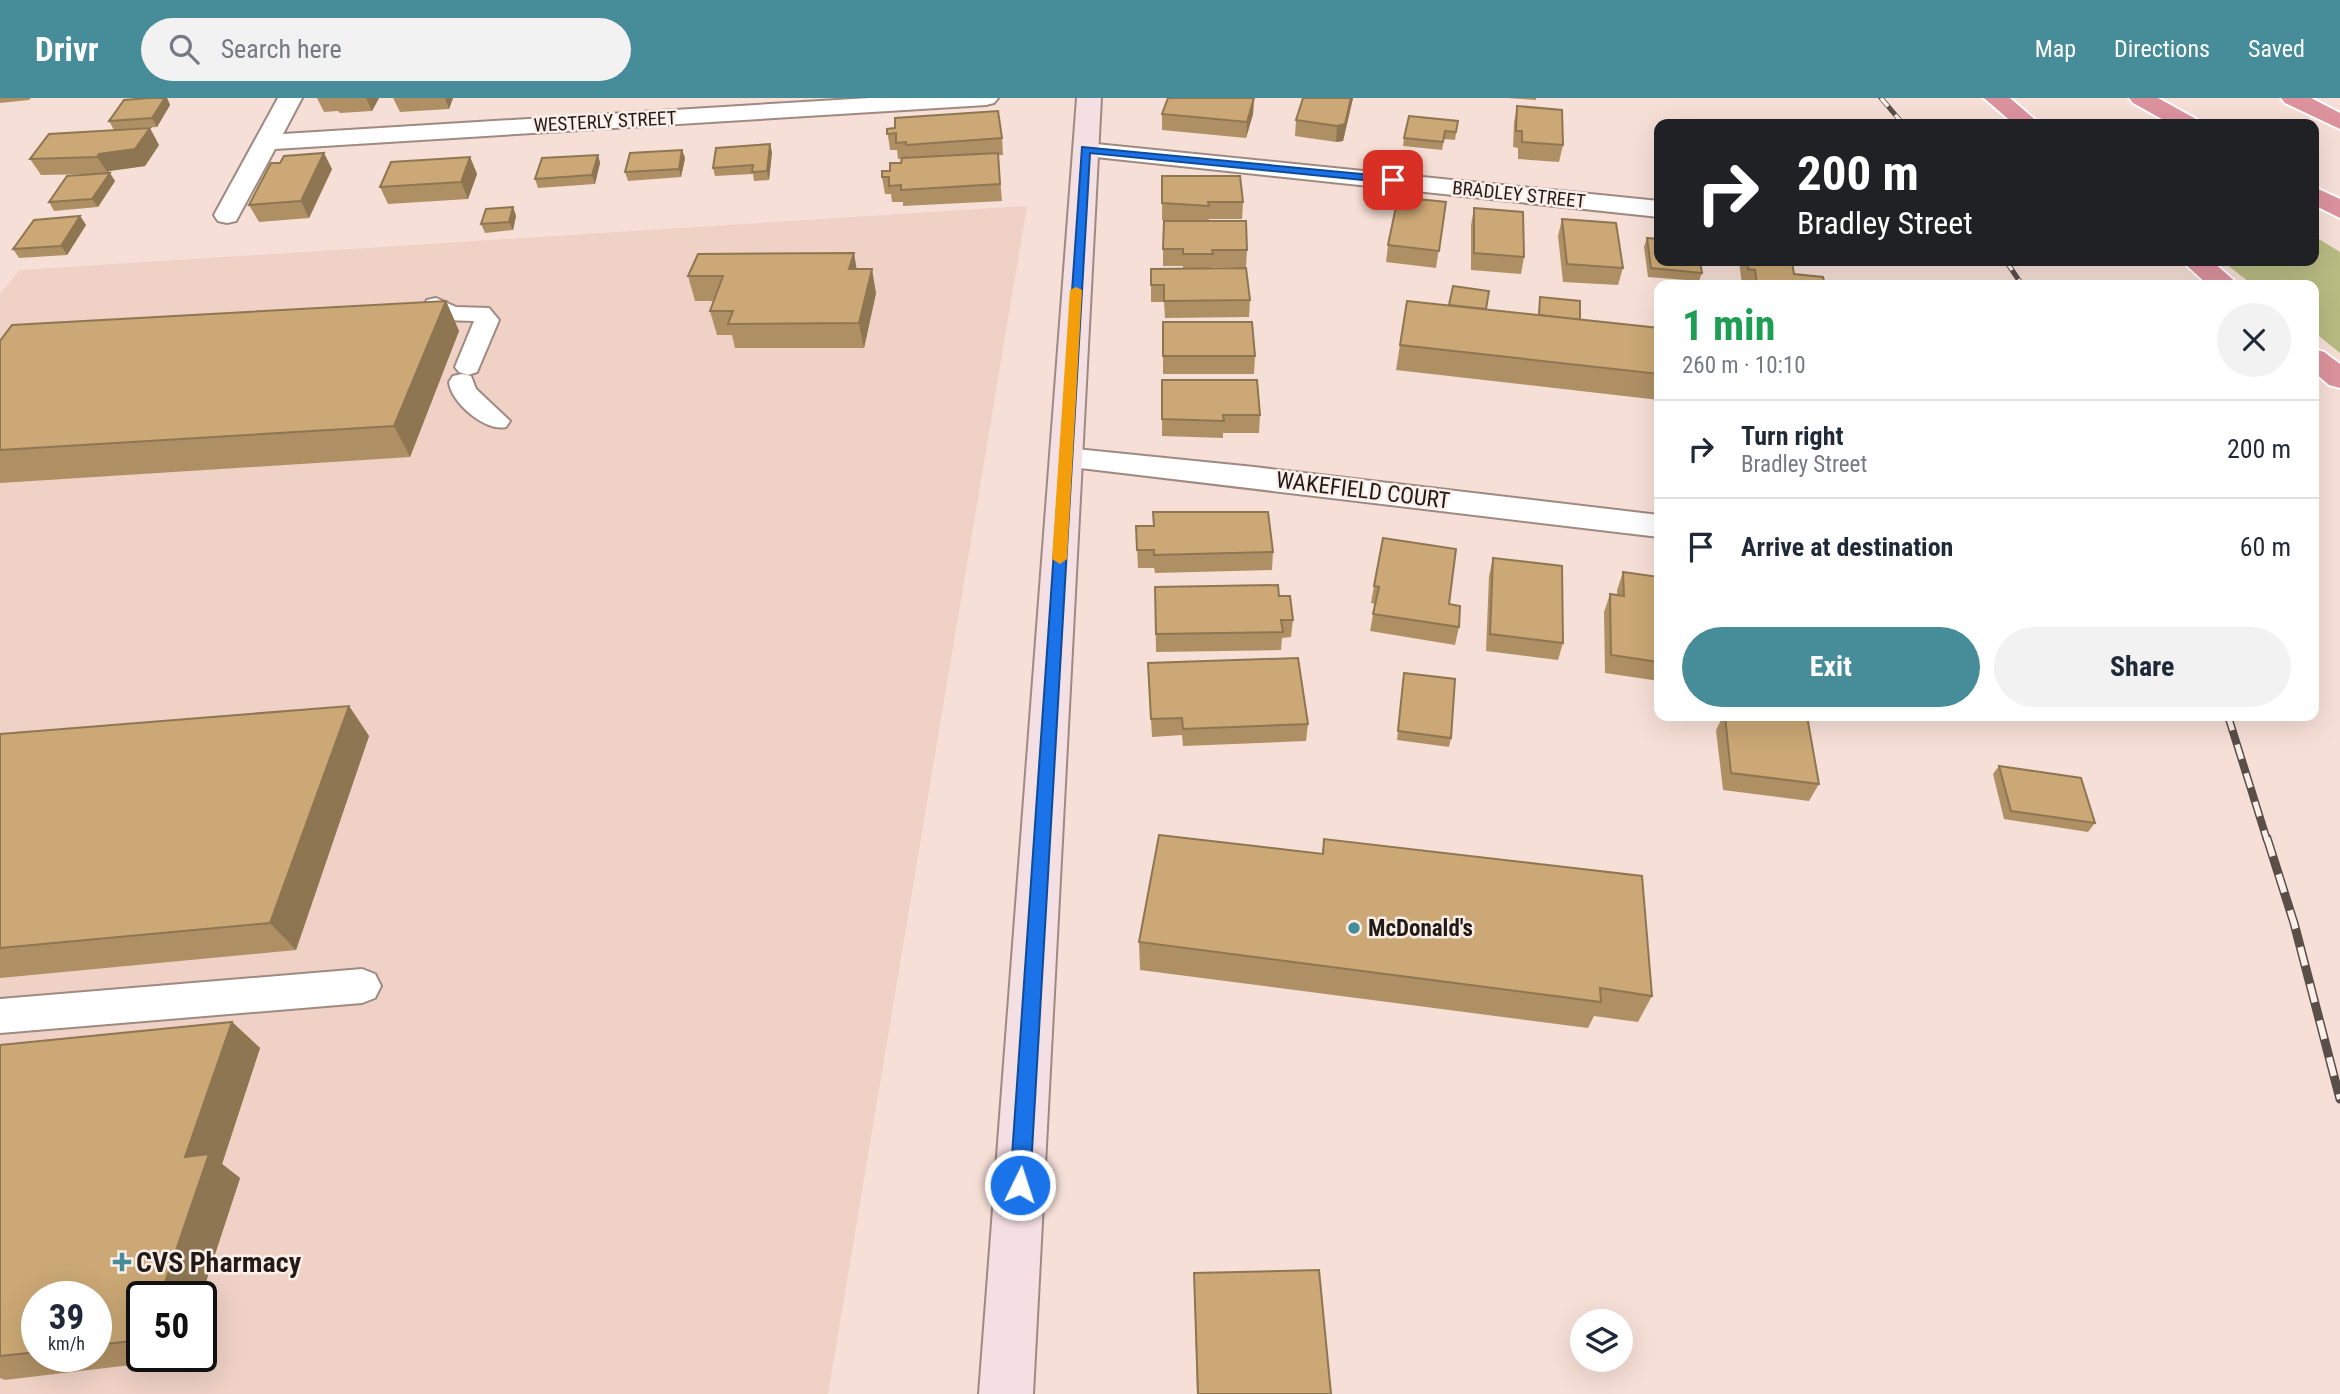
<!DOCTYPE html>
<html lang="en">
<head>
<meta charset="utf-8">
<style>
  :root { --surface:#fff; --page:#f2f2f3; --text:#1f2937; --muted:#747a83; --line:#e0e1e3; --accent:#478c99 }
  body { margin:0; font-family:"Roboto Condensed",sans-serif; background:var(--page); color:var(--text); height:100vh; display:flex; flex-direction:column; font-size:26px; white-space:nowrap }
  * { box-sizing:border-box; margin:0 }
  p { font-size:23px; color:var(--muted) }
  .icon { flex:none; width:38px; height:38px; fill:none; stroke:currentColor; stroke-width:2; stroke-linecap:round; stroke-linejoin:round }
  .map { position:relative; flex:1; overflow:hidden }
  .drawer { position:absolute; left:1654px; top:182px; width:665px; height:441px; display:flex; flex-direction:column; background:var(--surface); border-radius:14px; box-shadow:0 7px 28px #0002 }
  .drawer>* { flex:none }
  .guide { position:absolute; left:1654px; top:21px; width:665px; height:147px; border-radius:14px; box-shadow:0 7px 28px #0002; background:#202124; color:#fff; overflow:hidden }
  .tools { position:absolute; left:1570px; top:1211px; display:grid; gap:14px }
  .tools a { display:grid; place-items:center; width:63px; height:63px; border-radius:50%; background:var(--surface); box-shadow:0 7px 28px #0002; font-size:35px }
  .speed { position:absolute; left:21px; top:1183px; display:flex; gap:14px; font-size:35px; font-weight:700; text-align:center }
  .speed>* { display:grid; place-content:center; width:91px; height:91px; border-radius:50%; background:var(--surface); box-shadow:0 7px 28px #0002; line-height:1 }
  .speed small { font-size:18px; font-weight:400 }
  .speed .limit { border:4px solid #111; border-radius:10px; background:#fff; color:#111 }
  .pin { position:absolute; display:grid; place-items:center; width:60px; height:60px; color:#fff; margin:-30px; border-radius:14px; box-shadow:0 4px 10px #0006 }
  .me { position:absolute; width:77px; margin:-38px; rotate:4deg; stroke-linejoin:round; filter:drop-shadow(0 0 5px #0008) }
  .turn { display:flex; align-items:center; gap:24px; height:147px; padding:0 28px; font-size:32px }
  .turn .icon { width:91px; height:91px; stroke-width:2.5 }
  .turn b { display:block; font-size:49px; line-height:60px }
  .round { display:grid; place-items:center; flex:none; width:74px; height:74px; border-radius:37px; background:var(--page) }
  .summary { display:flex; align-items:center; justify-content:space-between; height:119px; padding:0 28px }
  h1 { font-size:42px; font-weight:700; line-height:52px; color:#1e9e55 }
  .button { display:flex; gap:14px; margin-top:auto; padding:14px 28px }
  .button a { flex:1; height:80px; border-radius:42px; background:var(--accent); color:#fff; font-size:28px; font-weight:700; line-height:80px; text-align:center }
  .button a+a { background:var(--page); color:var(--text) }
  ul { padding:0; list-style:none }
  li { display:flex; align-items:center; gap:21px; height:98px; padding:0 28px; border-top:2px solid var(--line) }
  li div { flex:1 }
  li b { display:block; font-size:26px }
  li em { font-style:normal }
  header { display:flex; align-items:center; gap:42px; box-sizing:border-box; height:98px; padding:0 35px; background:var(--accent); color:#fff }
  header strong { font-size:33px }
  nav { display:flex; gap:38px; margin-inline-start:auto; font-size:24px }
  .search { width:490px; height:63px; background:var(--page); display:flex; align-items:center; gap:18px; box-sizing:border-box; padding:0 24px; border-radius:38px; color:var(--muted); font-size:26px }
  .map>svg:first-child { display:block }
  .built { fill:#efd1c5; fill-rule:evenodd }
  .green { fill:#b8bb82 }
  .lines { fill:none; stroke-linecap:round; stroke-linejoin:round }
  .service-casing { stroke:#9f8a82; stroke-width:4 }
  .minor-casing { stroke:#9f8a82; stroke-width:4 }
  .secondary-casing { stroke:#9f8a82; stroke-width:4 }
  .motorway-casing { stroke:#fff; stroke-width:4 }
  .service { fill:#fff; fill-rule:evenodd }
  .minor { fill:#fff; fill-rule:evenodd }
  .secondary { fill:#f4dfe2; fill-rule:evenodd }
  .motorway { fill:#dc939e; fill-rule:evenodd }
  .rail-far2-casing { stroke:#5a4e49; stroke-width:5 }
  .rail-far1-casing { stroke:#5a4e49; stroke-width:8 }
  .rail-casing { stroke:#5a4e49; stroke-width:9 }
  .rail-far2 { stroke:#fcefe9; stroke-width:3.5; stroke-dasharray:11; stroke-linecap:butt }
  .rail-far1 { stroke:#fcefe9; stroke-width:5; stroke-dasharray:15; stroke-linecap:butt }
  .rail { stroke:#fcefe9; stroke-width:6; stroke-dasharray:19; stroke-linecap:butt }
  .wall { fill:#af9065; fill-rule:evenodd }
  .shaded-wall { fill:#8e7652 }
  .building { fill:#cba875; stroke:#8e7652; stroke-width:2 }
  .route { fill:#1a73e8; stroke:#114b97; stroke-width:2 }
  .slow { fill:#f59e0b }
  .poi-dot { fill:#478c99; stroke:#fcefe9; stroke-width:2.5 }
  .labels { text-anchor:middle; stroke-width:5; stroke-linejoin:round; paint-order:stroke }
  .far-street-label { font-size:19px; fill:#221a17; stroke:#fcefe9 }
  .street-label { font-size:23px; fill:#221a17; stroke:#fcefe9 }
  .poi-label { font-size:23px; font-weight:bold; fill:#221a17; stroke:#fcefe9; text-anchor:start }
  .near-poi-label { font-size:28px; font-weight:bold; fill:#221a17; stroke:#fcefe9; text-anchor:start }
</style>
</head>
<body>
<header>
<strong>Drivr</strong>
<div class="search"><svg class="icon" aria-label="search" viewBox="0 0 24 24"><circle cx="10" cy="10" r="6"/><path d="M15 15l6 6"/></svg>Search here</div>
<nav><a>Map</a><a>Directions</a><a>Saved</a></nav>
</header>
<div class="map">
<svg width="2340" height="1296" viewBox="0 0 2340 1296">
  <rect width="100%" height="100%" fill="#f6dfd6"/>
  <path class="built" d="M 1027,108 L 828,1296 L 0,1296 L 0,196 L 20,172 ZM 37,1199 L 96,1199 L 96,1258 L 37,1258 ZM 142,1199 L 201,1199 L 201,1258 L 142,1258 Z"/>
  <path class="green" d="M 2314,138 L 2340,154 L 2340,255 L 2314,234 L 2314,187 L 2253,187 L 2222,163 L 2314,163 Z"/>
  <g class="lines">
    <g class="service-casing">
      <g id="service">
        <path d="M 436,200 L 456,209 L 489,210 L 499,222 L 477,274 L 468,277 L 459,274 L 455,269 L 474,223 L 442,222 L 424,207 L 427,202 Z"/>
        <path d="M 462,276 L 471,278 L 476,291 L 510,323 L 506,329 C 486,334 451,305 449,284 L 453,278 Z"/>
        <path d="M 362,871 L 375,876 L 381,888 L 375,900 L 362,905 L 0,935 L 0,901 Z"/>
      </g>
    </g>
    <g class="minor-casing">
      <g id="minor">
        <path d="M 278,0 L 302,0 L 283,36 L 870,0 L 998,0 L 994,5 L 986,7 L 275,51 L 236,123 L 227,125 L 218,123 L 214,117 Z"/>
        <path d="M 1086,45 L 1659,103 L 1659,119 L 1077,57 L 1074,52 L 1077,47 Z"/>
        <path d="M 1066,350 L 1254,369 L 1659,417 L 1659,439 L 1055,367 L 1050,360 L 1055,353 Z"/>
      </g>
    </g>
    <g class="secondary-casing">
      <path id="secondary" d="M 1077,0 L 1101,0 L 1033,1296 L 979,1296 Z"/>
    </g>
    <g class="motorway-casing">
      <g id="motorway">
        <path d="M 1984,0 L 2010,0 L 2040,26 L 2014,26 Z"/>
        <path d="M 2129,0 L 2158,0 L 2196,21 L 2200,26 L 2171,26 L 2133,5 Z"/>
        <path d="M 2281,0 L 2311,0 L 2340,15 L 2340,31 L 2285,5 Z"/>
        <path d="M 2314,89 L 2340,101 L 2340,120 L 2314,107 Z"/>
        <path d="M 2182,163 L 2212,163 L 2239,187 L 2208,187 Z"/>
        <path d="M 2314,251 L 2324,254 L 2340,266 L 2340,290 L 2329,287 L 2314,274 Z"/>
      </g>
    </g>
    <use href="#service" class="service"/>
    <use href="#minor" class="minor"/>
    <use href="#secondary" class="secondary"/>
    <use href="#motorway" class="motorway"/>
    <g class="rail-far2-casing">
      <g id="rail-far2">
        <path d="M 1881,0 L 1903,26"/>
        <path d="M 2006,163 L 2022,187"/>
      </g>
    </g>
    <g class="rail-far1-casing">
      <path id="rail-far1" d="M 2228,618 L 2267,742"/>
    </g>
    <g class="rail-casing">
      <path id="rail" d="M 2267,740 L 2294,825 L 2340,1001"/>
    </g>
    <use href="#rail-far2" class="rail-far2"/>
    <use href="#rail-far1" class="rail-far1"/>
    <use href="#rail" class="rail"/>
  </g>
  <g class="wall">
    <path d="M 0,0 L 31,0 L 29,2 L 0,5 Z"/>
    <path d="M 148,0 L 167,0 L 170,7 L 157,29 L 114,32 L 109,23 Z"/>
    <path d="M 317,0 L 379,0 L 372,13 L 340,15 L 338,13 L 324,14 Z"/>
    <path d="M 393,0 L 453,0 L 449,11 L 400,14 Z"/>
    <path d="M 1254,0 L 1253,16 L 1246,40 L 1162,32 L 1162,16 Z"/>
    <path d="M 1353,0 L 1343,43 L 1336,44 L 1295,38 L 1296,22 Z"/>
    <path d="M 1507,0 L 1536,0 L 1536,2 Z"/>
    <path d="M 1517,8 L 1563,47 L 1559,64 L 1518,61 L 1518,50 L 1513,49 L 1514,25 Z"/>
    <path d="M 1458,23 L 1455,42 L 1444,41 L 1442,52 L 1403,48 L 1404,40 Z"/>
    <path d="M 887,31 L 1002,40 L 1003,57 L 998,57 L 1002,103 L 903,108 L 903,104 L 892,104 L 891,96 L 885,96 L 882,79 L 901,65 L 901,61 L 898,61 L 897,52 L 890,52 Z"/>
    <path d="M 159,47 L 145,68 L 109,73 L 108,75 L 115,83 L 98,109 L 54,113 L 49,104 L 96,76 L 41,77 L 30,61 Z"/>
    <path d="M 682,52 L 685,60 L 681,79 L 628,83 L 625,74 Z"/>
    <path d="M 772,54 L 769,82 L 754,83 L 753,76 L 715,78 L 713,70 Z"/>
    <path d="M 598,57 L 600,65 L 595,86 L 538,90 L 535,81 Z"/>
    <path d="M 470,59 L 477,76 L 468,101 L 388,106 L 380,89 Z"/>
    <path d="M 332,71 L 309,120 L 259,124 L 249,107 Z"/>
    <path d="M 1162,78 L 1243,104 L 1242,121 L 1209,121 L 1208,123 L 1247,152 L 1246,169 L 1212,169 L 1212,171 L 1250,202 L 1249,219 L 1165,220 L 1164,204 L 1151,204 L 1151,171 L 1183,171 L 1183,168 L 1163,168 L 1163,151 L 1176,123 L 1162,122 Z"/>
    <path d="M 1446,104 L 1436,170 L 1386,164 L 1388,147 Z"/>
    <path d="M 513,109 L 516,118 L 513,132 L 485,135 L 481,126 Z"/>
    <path d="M 1474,110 L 1524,159 L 1521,176 L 1471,172 L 1471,127 Z"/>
    <path d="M 80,118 L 86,127 L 67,157 L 19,160 L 13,151 Z"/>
    <path d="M 1562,121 L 1623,170 L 1618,187 L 1563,184 L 1558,138 Z"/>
    <path d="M 1647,140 L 1702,175 L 1699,183 L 1648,179 L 1644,149 Z"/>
    <path d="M 1739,163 L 1792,163 L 1794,176 L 1825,187 L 1742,187 Z"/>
    <path d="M 857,171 L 876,195 L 864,250 L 735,250 L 732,237 L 717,237 L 710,213 L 714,203 L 695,203 L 688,178 Z"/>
    <path d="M 1540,199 L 1580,222 L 1659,230 L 1659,302 L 1396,272 L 1407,203 L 1538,217 Z"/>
    <path d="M 446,203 L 459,233 L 410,359 L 0,385 L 0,243 Z"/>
    <path d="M 1163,224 L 1255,258 L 1254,276 L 1163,276 Z"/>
    <path d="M 1162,282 L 1260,317 L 1259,335 L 1223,335 L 1223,340 L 1162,338 Z"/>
    <path d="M 1136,428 L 1273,454 L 1272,472 L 1155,475 L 1154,470 L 1138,470 Z"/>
    <path d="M 1493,460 L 1563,545 L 1558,562 L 1486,553 L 1489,478 Z"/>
    <path d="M 1623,474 L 1659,479 L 1659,583 L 1605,575 L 1604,514 L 1610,496 L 1617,497 L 1617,492 Z"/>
    <path d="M 1374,488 L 1449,506 L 1459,529 L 1455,547 L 1370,533 L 1375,506 L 1371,505 Z"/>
    <path d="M 1155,489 L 1279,498 L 1293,522 L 1291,539 L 1282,540 L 1281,552 L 1156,554 Z"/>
    <path d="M 1148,565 L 1308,626 L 1306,643 L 1183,648 L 1182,637 L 1152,639 Z"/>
    <path d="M 1404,575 L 1451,640 L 1449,649 L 1397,642 Z"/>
    <path d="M 349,608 L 369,638 L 296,852 L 0,880 L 0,636 Z"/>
    <path d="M 1723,618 L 1761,619 L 1762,618 L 1807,618 L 1819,686 L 1809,703 L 1723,692 L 1716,632 Z"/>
    <path d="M 1999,668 L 2095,725 L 2088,734 L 2004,721 L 1993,676 Z"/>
    <path d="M 1324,741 L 1652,898 L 1638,924 L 1594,918 L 1588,930 L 1140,872 L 1139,844 L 1322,756 Z"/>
    <path d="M 232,924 L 260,950 L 222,1066 L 240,1080 L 201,1199 L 142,1199 L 142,1258 L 182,1258 L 181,1261 L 5,1282 L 0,1280 L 0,947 ZM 37,1199 L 96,1199 L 96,1258 L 37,1258 Z"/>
    <path d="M 1194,1175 L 1331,1296 L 1197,1296 Z"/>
  </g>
  <g class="shaded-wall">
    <path d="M 165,0 L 167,0 L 170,7 L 157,29 L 152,20 Z"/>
    <path d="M 366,0 L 379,0 L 372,13 Z"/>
    <path d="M 445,0 L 453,0 L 449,11 Z"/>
    <path d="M 1254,0 L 1253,16 L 1246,40 L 1247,24 Z"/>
    <path d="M 1351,0 L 1353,0 L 1343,43 L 1336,44 L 1337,28 Z"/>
    <path d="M 150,30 L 159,47 L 145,68 L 109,73 L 108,75 L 97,59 L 99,56 Z"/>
    <path d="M 770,46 L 772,54 L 769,82 L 767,73 Z"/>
    <path d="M 682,52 L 685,60 L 681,79 L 679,71 Z"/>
    <path d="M 324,55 L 332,71 L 309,120 L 301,103 Z"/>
    <path d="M 598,57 L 600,65 L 595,86 L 592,77 Z"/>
    <path d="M 470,59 L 477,76 L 468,101 L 461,84 Z"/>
    <path d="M 110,75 L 115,83 L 98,109 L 92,101 Z"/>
    <path d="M 513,109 L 516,118 L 513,132 L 509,124 Z"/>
    <path d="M 80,118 L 86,127 L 67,157 L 61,148 Z"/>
    <path d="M 854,155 L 858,179 L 849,171 Z"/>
    <path d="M 872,171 L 876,195 L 864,250 L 859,225 Z"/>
    <path d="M 446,203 L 459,233 L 410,359 L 394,328 Z"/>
    <path d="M 349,608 L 369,638 L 296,852 L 270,825 Z"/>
    <path d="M 232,924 L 260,950 L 222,1066 L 240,1080 L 201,1199 L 160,1199 L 185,1059 Z"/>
  </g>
  <g class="building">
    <path d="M 148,0 L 165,0 L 152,20 L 109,23 L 124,2 Z"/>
    <path d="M 1168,0 L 1254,0 L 1247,24 L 1162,16 Z"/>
    <path d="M 1303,0 L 1351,0 L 1345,26 L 1337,28 L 1296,22 Z"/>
    <path d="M 1517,8 L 1562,12 L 1563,47 L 1522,44 L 1522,33 L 1516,33 Z"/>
    <path d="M 998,13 L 1002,40 L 906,47 L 906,44 L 896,45 L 896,35 L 887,36 L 887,31 L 895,30 L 895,20 Z"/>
    <path d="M 1409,18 L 1458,23 L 1456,34 L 1445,33 L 1443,44 L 1404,40 Z"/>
    <path d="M 150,30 L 135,51 L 99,56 L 97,59 L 30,61 L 49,36 Z"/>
    <path d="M 770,46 L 767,73 L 752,74 L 753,67 L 713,70 L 716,50 Z"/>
    <path d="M 682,52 L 679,71 L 625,74 L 630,55 Z"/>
    <path d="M 324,55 L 301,103 L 249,107 L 271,65 L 280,65 L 284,58 Z"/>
    <path d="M 998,55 L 1000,86 L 901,92 L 901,87 L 889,88 L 889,79 L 882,79 L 882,73 L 890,73 L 890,65 L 901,65 L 902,60 Z"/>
    <path d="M 598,57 L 592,77 L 535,81 L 542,60 Z"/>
    <path d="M 470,59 L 461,84 L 380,89 L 391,64 Z"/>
    <path d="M 110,75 L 92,101 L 49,104 L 67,78 Z"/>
    <path d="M 1162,78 L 1240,78 L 1243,104 L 1208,104 L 1209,108 L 1162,105 Z"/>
    <path d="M 1398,99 L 1446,104 L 1439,153 L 1388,147 Z"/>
    <path d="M 513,109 L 509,124 L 481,126 L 486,111 Z"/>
    <path d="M 1474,110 L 1523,114 L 1524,159 L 1474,155 Z"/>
    <path d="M 80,118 L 61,148 L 13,151 L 34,122 Z"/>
    <path d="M 1562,121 L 1616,125 L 1623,170 L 1567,166 Z"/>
    <path d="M 1164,123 L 1246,123 L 1247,152 L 1212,152 L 1213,156 L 1183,156 L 1183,151 L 1163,151 Z"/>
    <path d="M 1647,140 L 1659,141 L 1659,163 L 1700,163 L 1702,175 L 1651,170 Z"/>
    <path d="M 854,155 L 849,171 L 872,171 L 859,225 L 728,226 L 733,213 L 710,213 L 723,178 L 688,178 L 698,156 Z"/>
    <path d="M 1747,163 L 1792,163 L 1794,176 L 1823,179 L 1825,187 L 1757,187 L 1755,172 L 1748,171 Z"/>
    <path d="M 1246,170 L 1250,202 L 1164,203 L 1164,187 L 1151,187 L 1151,171 Z"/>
    <path d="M 1453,188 L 1489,193 L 1486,211 L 1449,207 Z"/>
    <path d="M 1540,199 L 1580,203 L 1580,222 L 1539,217 Z"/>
    <path d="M 446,203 L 394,328 L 0,352 L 0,243 L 12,227 Z"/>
    <path d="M 1407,203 L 1659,230 L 1659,276 L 1400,247 Z"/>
    <path d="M 1163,224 L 1252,224 L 1255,258 L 1163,258 Z"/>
    <path d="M 1162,282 L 1257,282 L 1260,317 L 1223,317 L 1224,323 L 1162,321 Z"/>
    <path d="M 1153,414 L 1268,414 L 1273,454 L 1154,457 L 1154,452 L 1137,452 L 1136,428 L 1154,428 Z"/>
    <path d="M 1383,440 L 1456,451 L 1449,506 L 1460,508 L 1459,529 L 1373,516 L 1379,489 L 1374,488 Z"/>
    <path d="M 1493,460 L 1562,468 L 1563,545 L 1490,536 Z"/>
    <path d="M 1623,474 L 1659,479 L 1659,564 L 1611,557 L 1610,496 L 1624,498 Z"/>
    <path d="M 1278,487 L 1279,498 L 1290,498 L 1293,522 L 1281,522 L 1283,534 L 1156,536 L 1155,489 Z"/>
    <path d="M 1298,560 L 1308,626 L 1183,631 L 1182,620 L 1151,621 L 1148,565 Z"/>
    <path d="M 1404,575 L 1455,581 L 1451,640 L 1398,633 Z"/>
    <path d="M 349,608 L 270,825 L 0,850 L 0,636 Z"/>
    <path d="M 1725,618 L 1751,618 L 1770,620 L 1769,618 L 1807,618 L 1819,686 L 1731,675 Z"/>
    <path d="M 1999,668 L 2081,680 L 2095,725 L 2011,713 Z"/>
    <path d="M 1159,737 L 1323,756 L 1324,741 L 1642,778 L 1652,898 L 1600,890 L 1601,904 L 1139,844 Z"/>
    <path d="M 232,924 L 185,1059 L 209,1056 L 160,1199 L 142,1199 L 142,1242 L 96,1247 L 96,1199 L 37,1199 L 37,1254 L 0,1258 L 0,947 Z"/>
    <path d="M 1319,1172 L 1331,1296 L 1198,1296 L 1194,1175 Z"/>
  </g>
  <path class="route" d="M 1082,49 L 1393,79 L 1398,82 L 1393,85 L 1090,55 L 1030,1087 L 1027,1094 L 1020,1097 L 1013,1094 L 1010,1087 Z"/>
  <path class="slow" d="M 1076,189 L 1082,192 L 1067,461 L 1060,466 L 1052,461 L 1070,192 Z"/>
  <g class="poi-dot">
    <circle cx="1354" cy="830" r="7"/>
    <path d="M118.5 1153.5h7v7h7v7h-7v7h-7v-7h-7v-7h7z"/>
  </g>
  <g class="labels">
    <g class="far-street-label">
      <text transform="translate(605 23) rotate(-3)" y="7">WESTERLY STREET</text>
      <text transform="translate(1519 96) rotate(6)" y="7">BRADLEY STREET</text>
    </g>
    <g class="street-label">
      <text transform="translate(1363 392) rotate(7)" y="8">WAKEFIELD COURT</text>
    </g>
    <g class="poi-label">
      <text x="1368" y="838">McDonald's</text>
    </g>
    <g class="near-poi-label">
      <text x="136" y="1174">CVS Pharmacy</text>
    </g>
  </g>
</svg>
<div class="tools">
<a><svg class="icon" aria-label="layers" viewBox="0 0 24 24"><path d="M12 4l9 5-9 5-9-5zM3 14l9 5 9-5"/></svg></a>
</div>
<div class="speed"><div>39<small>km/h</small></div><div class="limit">50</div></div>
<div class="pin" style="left:1393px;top:82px;background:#d93025"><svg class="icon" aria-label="arrive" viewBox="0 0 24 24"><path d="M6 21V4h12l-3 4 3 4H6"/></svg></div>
<svg class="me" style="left:1020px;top:1087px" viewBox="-20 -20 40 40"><circle r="17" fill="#1a73e8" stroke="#fff" stroke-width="3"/><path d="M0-11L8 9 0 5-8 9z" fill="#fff"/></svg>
<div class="guide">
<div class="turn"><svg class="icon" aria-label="right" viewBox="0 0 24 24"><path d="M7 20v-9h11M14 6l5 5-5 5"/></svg><div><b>200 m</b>Bradley Street</div></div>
</div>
<section class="drawer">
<div class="summary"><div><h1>1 min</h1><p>260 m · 10:10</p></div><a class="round"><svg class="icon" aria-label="close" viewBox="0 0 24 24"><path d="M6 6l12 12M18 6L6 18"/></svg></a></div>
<ul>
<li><svg class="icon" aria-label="right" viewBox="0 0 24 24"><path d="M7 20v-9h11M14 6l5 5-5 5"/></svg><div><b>Turn right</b><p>Bradley Street</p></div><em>200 m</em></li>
<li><svg class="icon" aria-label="arrive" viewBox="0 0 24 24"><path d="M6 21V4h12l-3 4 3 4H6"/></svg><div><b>Arrive at destination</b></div><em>60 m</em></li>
</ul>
<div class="button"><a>Exit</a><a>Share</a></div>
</section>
</div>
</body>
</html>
